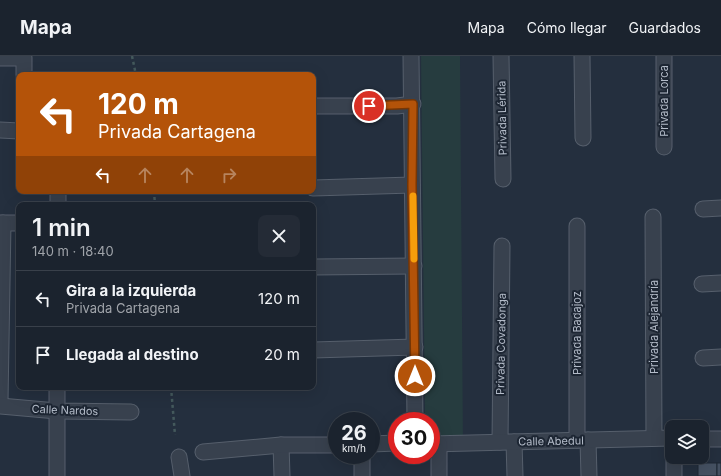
<!DOCTYPE html>
<html lang="es">
<head>
<meta charset="utf-8">
<style>
  :root { --surface:#1b232e; --page:#242b36; --text:#f1f3f6; --muted:#a0a4aa; --line:#39404a }
  body { margin:0; font-family:Inter,sans-serif; background:var(--page); color:var(--text); height:100vh; display:flex; flex-direction:column; font-size:15px; white-space:nowrap }
  * { box-sizing:border-box; margin:0 }
  p { font-size:13px; color:var(--muted) }
  .icon { flex:none; width:22px; height:22px; fill:none; stroke:currentColor; stroke-width:2; stroke-linecap:round; stroke-linejoin:round }
  .map { position:relative; flex:1; overflow:hidden }
  .details { position:absolute; left:16px; top:146px; width:300px; height:188px; display:flex; flex-direction:column; background:var(--surface); border-radius:8px; box-shadow:0 4px 16px #0002,0 0 0 1px var(--line) }
  .details>* { flex:none }
  .hud { position:absolute; left:16px; top:16px; width:300px; height:122px; border-radius:8px; box-shadow:0 4px 16px #0002,0 0 0 1px var(--line); background:#b45309; color:#fff; overflow:hidden }
  .controls { position:absolute; left:665px; top:364px; display:grid; gap:8px }
  .controls a { display:grid; place-items:center; width:44px; height:44px; border-radius:8px; background:var(--surface); box-shadow:0 4px 16px #0002,0 0 0 1px var(--line); font-size:20px }
  .speed { position:absolute; left:328px; top:356px; display:flex; gap:8px; font-size:20px; font-weight:700; text-align:center }
  .speed>* { display:grid; place-content:center; width:52px; height:52px; border-radius:50%; background:var(--surface); box-shadow:0 4px 16px #0002,0 0 0 1px var(--line); line-height:1 }
  .speed small { font-size:10px; font-weight:400 }
  .speed .limit { border:6px solid #d22; background:#fff; color:#111 }
  .pin { position:absolute; display:grid; place-items:center; width:34px; height:34px; color:#fff; margin:-17px; border:2px solid #fff; border-radius:50%; box-shadow:0 1px 4px #0007 }
  .me { position:absolute; width:44px; margin:-22px; rotate:0deg; stroke-linejoin:round; filter:drop-shadow(0 0 3px #0008) }
  .turn { display:flex; align-items:center; gap:14px; height:84px; padding:0 16px; font-size:18px }
  .turn .icon { width:52px; height:52px; stroke-width:2.5 }
  .turn b { display:block; font-size:28px; line-height:34px }
  .lanes { display:flex; align-items:center; height:38px; padding:0 16px; background:#0003; justify-content:center; gap:20px; direction:ltr }
  .lanes .off { opacity:.35 }
  .round { display:grid; place-items:center; flex:none; width:42px; height:42px; border-radius:8px; background:var(--page) }
  .head { display:flex; align-items:center; justify-content:space-between; height:68px; padding:0 16px }
  h1 { font-size:24px; font-weight:600; line-height:30px }
  ul { padding:0; list-style:none }
  li { display:flex; align-items:center; gap:12px; height:56px; padding:0 16px; border-top:1px solid var(--line) }
  li div { flex:1 }
  li b { display:block; font-size:15px }
  li em { font-style:normal }
  header { display:flex; align-items:center; gap:24px; box-sizing:border-box; height:56px; padding:0 20px; background:var(--surface); border-bottom:1px solid var(--line) }
  header strong { font-size:19px }
  nav { display:flex; gap:22px; margin-inline-start:auto; font-size:14px }
  .map>svg:first-child { display:block }
  .green { fill:#263c3f }
  .building { fill:#455162; stroke:#1f2835 }
  .lines { fill:none; stroke-linecap:round; stroke-linejoin:round }
  .street-casing { stroke:#565f6c; stroke-width:17 }
  .path { stroke:#44595c; stroke-width:2.5; stroke-dasharray:3 3; stroke-linecap:butt }
  .street { stroke:#38414e; stroke-width:15 }
  .route-casing { stroke:#753606; stroke-width:10 }
  .route { stroke:#b45309; stroke-width:7 }
  .slow { stroke:#f59e0b; stroke-width:7 }
  .labels { text-anchor:middle; stroke-width:4; stroke-linejoin:round; paint-order:stroke }
  .street-label { font-size:11px; fill:#b4bcc9; stroke:#1d2633 }
</style>
</head>
<body>
<header>
<strong>Mapa</strong>
<nav><a>Mapa</a><a>Cómo llegar</a><a>Guardados</a></nav>
</header>
<div class="map">
<svg width="721" height="420" viewBox="0 0 721 420">
  <rect width="100%" height="100%" fill="#242f3e"/>
  <path class="green" d="M 421,0 L 460,0 L 463,390 L 431,387 L 431,365 L 425,365 Z"/>
  <g class="building">
    <rect x="698" y="407" width="19" height="13"/>
    <rect x="717" y="407" width="4" height="13"/>
  </g>
  <g class="lines">
    <g class="street-casing">
      <g id="street">
        <path d="M 411,0 L 415,365"/>
        <path d="M 501,0 L 503,123"/>
        <path d="M 582,0 L 583,82"/>
        <path d="M 664,0 L 664,91"/>
        <path d="M 0,2 L 24,2 L 24,19"/>
        <path d="M 313,50 L 397,50 L 413,48"/>
        <path d="M 0,74 L 19,75"/>
        <path d="M 313,132 L 412,129"/>
        <path d="M 58,149 L 58,135"/>
        <path d="M 703,153 L 721,152"/>
        <path d="M 653,161 L 654,382"/>
        <path d="M 0,167 L 19,167"/>
        <path d="M 313,211 L 414,210"/>
        <path d="M 702,228 L 721,227"/>
        <path d="M 313,294 L 415,291"/>
        <path d="M 703,302 L 721,301"/>
        <path d="M 0,345 L 3,167"/>
        <path d="M 0,350 L 57,355 L 131,356"/>
        <path d="M 702,383 L 721,383"/>
        <path d="M 577,384 L 577,170"/>
        <path d="M 588,384 L 589,420"/>
        <path d="M 500,386 L 502,190"/>
        <path d="M 514,386 L 515,420"/>
        <path d="M 371,388 L 397,387"/>
        <path d="M 431,388 L 672,382"/>
        <path d="M 439,388 L 439,420"/>
        <path d="M 281,389 L 282,420"/>
        <path d="M 203,396 L 281,389 L 337,389"/>
        <path d="M 362,399 L 362,420"/>
        <path d="M 179,401 L 182,420"/>
        <path d="M 674,401 L 674,420"/>
        <path d="M 57,420 L 57,331"/>
      </g>
    </g>
    <g class="path">
      <path d="M 132,0 L 136,19"/>
      <path d="M 154,135 L 155,149"/>
      <path d="M 171,331 L 175,379"/>
    </g>
    <use href="#street" class="street"/>
  </g>
  <g class="lines">
    <g class="route-casing">
      <path id="route" d="M 369,50 L 413,48 L 412,129 L 415,320"/>
    </g>
    <use href="#route" class="route"/>
    <path class="slow" d="M 413,140 L 414,203"/>
  </g>
  <g class="labels">
    <g class="street-label">
      <text transform="translate(664 45) rotate(-90)" y="4">Privada Lorca</text>
      <text transform="translate(502 62) rotate(-91)" y="4">Privada Lérida</text>
      <text transform="translate(654 271) rotate(-90)" y="4">Privada Alejandría</text>
      <text transform="translate(577 277) rotate(-90)" y="4">Privada Badajoz</text>
      <text transform="translate(501 288) rotate(-89)" y="4">Privada Covadonga</text>
      <text transform="translate(65 354) rotate(2)" y="4">Calle Nardos</text>
      <text transform="translate(551 385) rotate(-1)" y="4">Calle Abedul</text>
    </g>
  </g>
</svg>
<div class="controls">
<a><svg class="icon" aria-label="layers" viewBox="0 0 24 24"><path d="M12 4l9 5-9 5-9-5zM3 14l9 5 9-5"/></svg></a>
</div>
<div class="speed"><div>26<small>km/h</small></div><div class="limit">30</div></div>
<div class="pin" style="left:369px;top:50px;background:#d93025"><svg class="icon" aria-label="arrive" viewBox="0 0 24 24"><path d="M6 21V4h12l-3 4 3 4H6"/></svg></div>
<svg class="me" style="left:415px;top:320px" viewBox="-20 -20 40 40"><circle r="17" fill="#b45309" stroke="#fff" stroke-width="3"/><path d="M0-11L8 9 0 5-8 9z" fill="#fff"/></svg>
<div class="hud">
<div class="turn"><svg class="icon" aria-label="left" viewBox="0 0 24 24"><path d="M17 20v-9H6M10 6l-5 5 5 5"/></svg><div><b>120 m</b>Privada Cartagena</div></div>
<div class="lanes"><svg class="icon" aria-label="left" viewBox="0 0 24 24"><path d="M17 20v-9H6M10 6l-5 5 5 5"/></svg><svg class="icon off" aria-label="ahead" viewBox="0 0 24 24"><path d="M12 20V5M6 11l6-6 6 6"/></svg><svg class="icon off" aria-label="ahead" viewBox="0 0 24 24"><path d="M12 20V5M6 11l6-6 6 6"/></svg><svg class="icon off" aria-label="right" viewBox="0 0 24 24"><path d="M7 20v-9h11M14 6l5 5-5 5"/></svg></div>
</div>
<section class="details">
<div class="head"><div><h1>1 min</h1><p>140 m · 18:40</p></div><a class="round"><svg class="icon" aria-label="close" viewBox="0 0 24 24"><path d="M6 6l12 12M18 6L6 18"/></svg></a></div>
<ul>
<li><svg class="icon" aria-label="left" viewBox="0 0 24 24"><path d="M17 20v-9H6M10 6l-5 5 5 5"/></svg><div><b>Gira a la izquierda</b><p>Privada Cartagena</p></div><em>120 m</em></li>
<li><svg class="icon" aria-label="arrive" viewBox="0 0 24 24"><path d="M6 21V4h12l-3 4 3 4H6"/></svg><div><b>Llegada al destino</b></div><em>20 m</em></li>
</ul>
</section>
</div>
</body>
</html>
